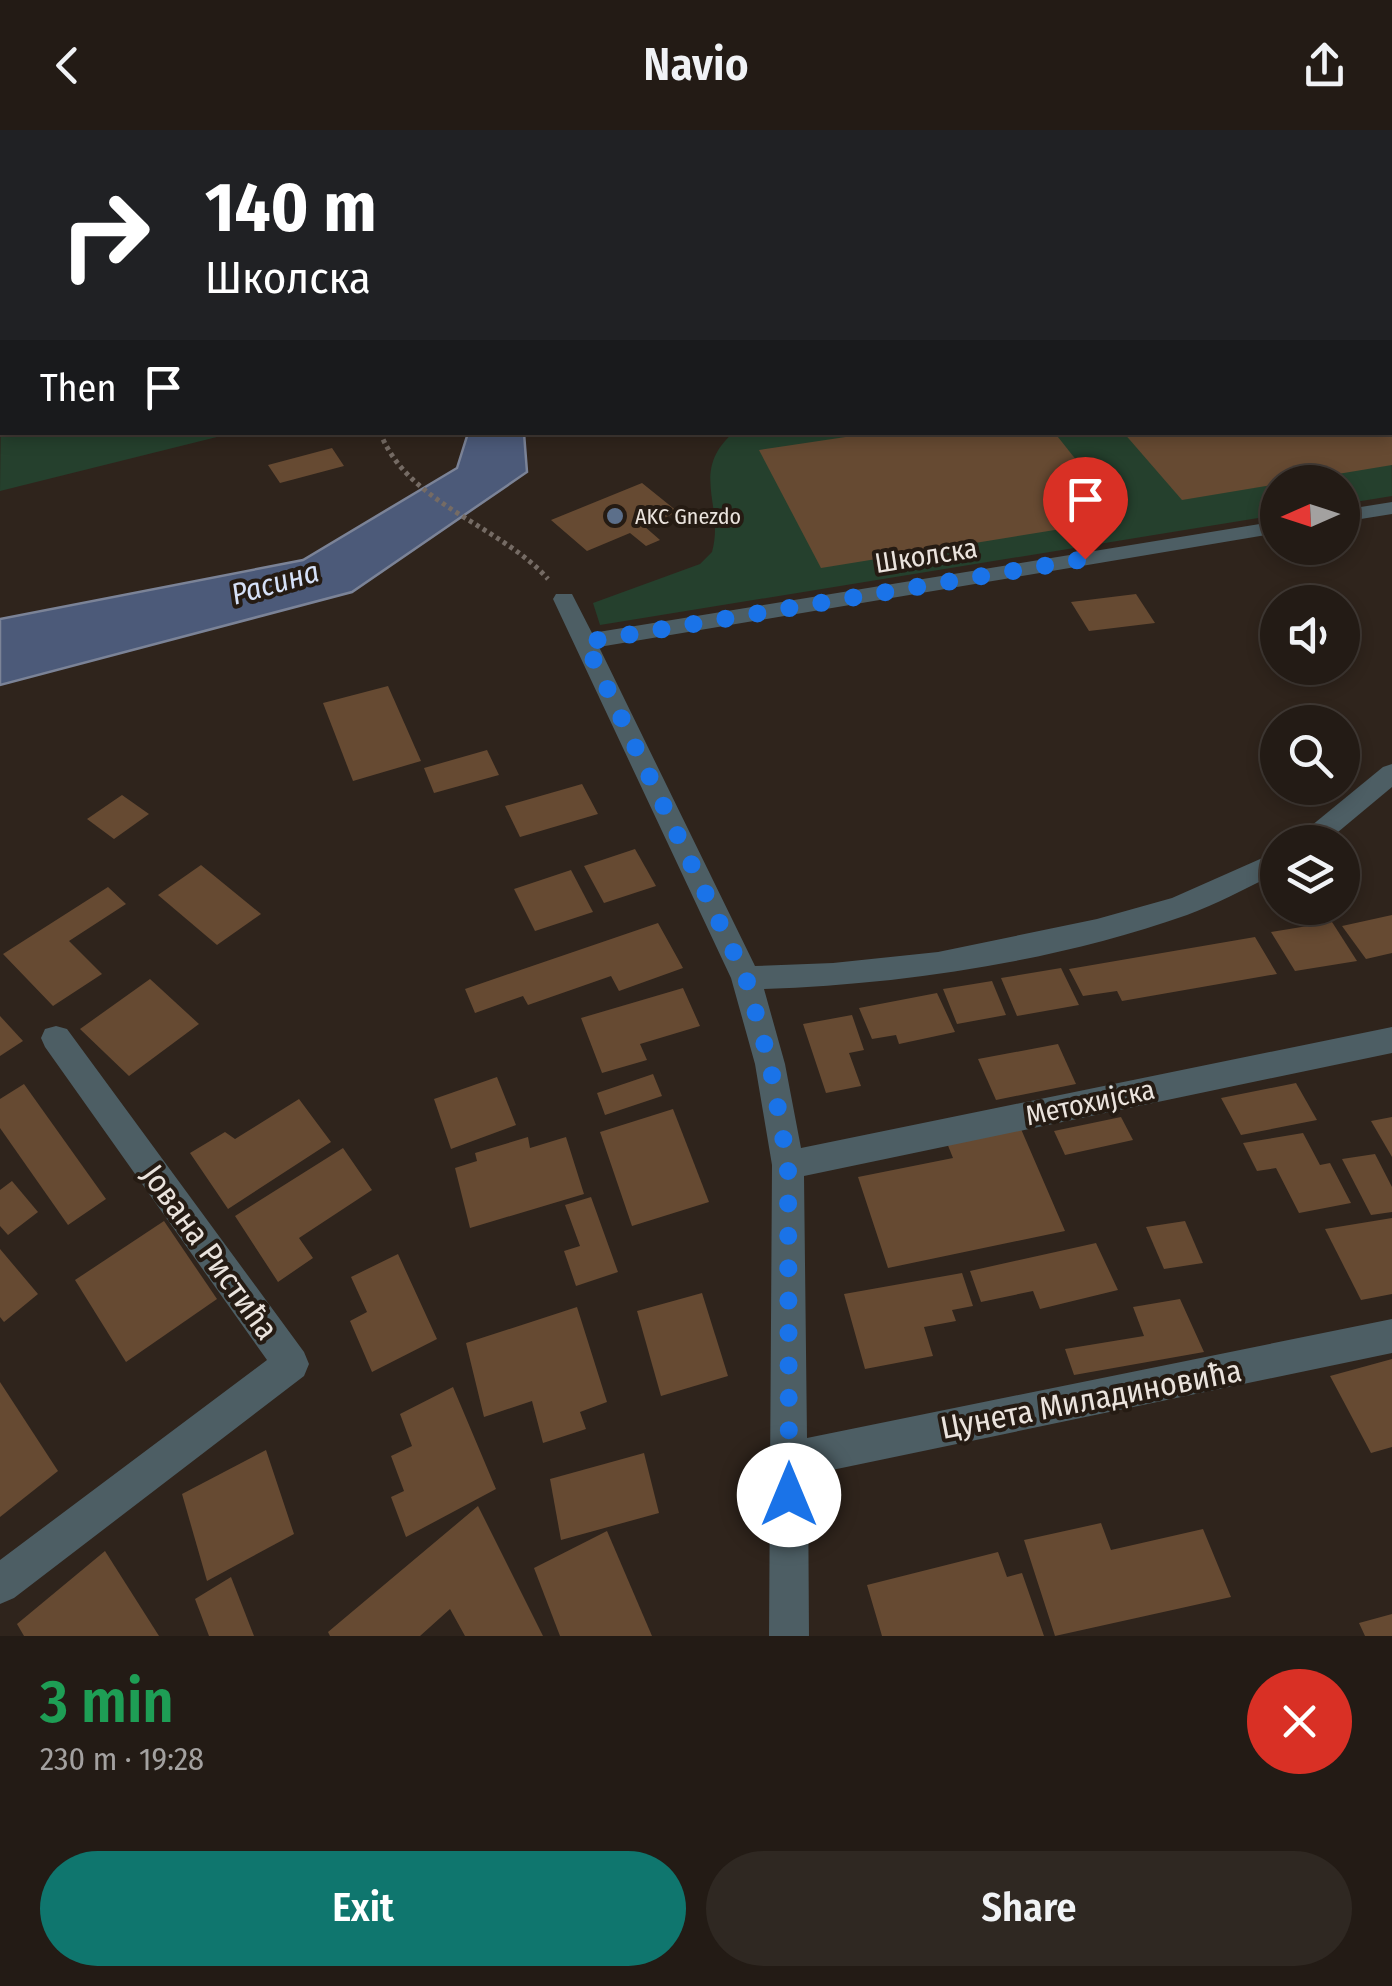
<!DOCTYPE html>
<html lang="en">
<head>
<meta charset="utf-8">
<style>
  :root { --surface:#231b15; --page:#2f2822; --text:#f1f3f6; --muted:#a3a1a0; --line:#403934; --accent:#0f766e }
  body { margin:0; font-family:"Fira Sans Condensed",sans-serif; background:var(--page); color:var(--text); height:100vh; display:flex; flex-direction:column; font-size:38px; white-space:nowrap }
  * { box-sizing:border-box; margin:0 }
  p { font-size:32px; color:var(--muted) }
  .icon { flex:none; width:55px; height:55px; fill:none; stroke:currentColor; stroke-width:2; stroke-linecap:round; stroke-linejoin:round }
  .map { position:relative; height:1506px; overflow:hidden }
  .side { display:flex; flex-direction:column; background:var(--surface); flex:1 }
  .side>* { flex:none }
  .banner { position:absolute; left:0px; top:0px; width:1392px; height:305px; box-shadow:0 5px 15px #0003,0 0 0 2px var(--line); background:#202124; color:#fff; overflow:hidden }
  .needle { width:65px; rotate:267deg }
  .fabs { position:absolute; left:1260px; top:335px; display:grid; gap:20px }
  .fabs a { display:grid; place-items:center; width:100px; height:100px; border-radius:50%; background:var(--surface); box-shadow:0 5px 15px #0003,0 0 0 2px var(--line); font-size:50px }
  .pin { position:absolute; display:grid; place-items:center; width:85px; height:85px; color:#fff; margin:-102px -42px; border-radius:50% 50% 50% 0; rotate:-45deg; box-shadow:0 0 10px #0007 }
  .pin .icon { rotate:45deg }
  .me { position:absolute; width:110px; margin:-55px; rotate:0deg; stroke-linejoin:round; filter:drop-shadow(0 0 8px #0008) }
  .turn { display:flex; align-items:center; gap:35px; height:210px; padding:0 40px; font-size:45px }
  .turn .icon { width:130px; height:130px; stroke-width:2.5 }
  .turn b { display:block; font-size:70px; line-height:85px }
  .then { display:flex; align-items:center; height:95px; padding:0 40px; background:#0003; gap:20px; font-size:38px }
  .round { display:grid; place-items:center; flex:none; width:105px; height:105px; border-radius:52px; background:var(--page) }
  .headline { display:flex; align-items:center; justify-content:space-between; height:170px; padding:0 40px }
  h1 { font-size:60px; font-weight:600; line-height:75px; color:#1e9e55 }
  .primary-button { display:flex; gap:20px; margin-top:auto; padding:20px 40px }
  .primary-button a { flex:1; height:115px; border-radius:60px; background:var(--accent); color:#fff; font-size:40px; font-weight:600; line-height:115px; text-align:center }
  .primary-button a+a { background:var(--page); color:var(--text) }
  header { display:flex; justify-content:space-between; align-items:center; height:130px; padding:0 40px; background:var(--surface); font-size:45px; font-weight:600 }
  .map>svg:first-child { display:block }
  .green { fill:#25402d }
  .water { fill:#4c5a79; stroke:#7b8397; stroke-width:2.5 }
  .building { fill:#664a32 }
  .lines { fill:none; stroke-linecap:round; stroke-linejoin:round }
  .path { stroke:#756b64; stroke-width:5; stroke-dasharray:4 4; stroke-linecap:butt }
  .minor { fill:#4d5e64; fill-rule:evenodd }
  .primary { stroke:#7096a1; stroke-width:28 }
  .route { stroke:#1a73e8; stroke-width:18; stroke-dasharray:0 32.4 }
  .service-dot { fill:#5c6f8a; stroke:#251b13; stroke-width:4 }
  .labels { text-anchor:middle; stroke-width:8; stroke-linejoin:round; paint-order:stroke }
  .far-poi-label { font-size:22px; fill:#eae3dd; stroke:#251b13; text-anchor:start }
  .street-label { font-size:28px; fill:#eae3dd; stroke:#251b13 }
  .water-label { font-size:30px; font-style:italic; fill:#d6e1f8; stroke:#251b13 }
  .near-street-label { font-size:32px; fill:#eae3dd; stroke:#251b13 }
</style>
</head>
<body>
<header><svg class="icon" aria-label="back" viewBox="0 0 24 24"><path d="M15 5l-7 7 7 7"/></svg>Navio<svg class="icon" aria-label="share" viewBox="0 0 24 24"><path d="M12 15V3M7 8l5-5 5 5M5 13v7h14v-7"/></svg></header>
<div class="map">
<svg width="1392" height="1506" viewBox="0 0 1392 1506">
  <rect width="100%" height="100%" fill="#2f241c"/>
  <g class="green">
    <path d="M 1390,171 L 1392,366 L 1343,374 L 1342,352 L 1278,352 L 1277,385 L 600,495 L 593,473 L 700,434 L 712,422 C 725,376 689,342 733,303 L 1390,302 Z"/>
    <path d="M 2,196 L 2,302 L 233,303 L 0,361 Z"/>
  </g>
  <path class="water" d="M 468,303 L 524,303 L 527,342 L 352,462 L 0,555 L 0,489 L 303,430 L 457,338 Z"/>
  <g class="building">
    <path d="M 879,302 L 1054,302 L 1123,389 L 821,438 L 759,320 Z"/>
    <path d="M 1123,302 L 1392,302 L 1392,335 L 1182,370 Z"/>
    <path d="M 332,318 L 344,336 L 280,353 L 268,335 Z"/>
    <path d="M 642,353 L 678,382 L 644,396 L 660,410 L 646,416 L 630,403 L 587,421 L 551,390 Z"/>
    <path d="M 1136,464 L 1155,493 L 1089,501 L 1071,472 Z"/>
    <path d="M 388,556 L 421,631 L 353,651 L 323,573 Z"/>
    <path d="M 487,620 L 499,645 L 434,663 L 424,638 Z"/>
    <path d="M 582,654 L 598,684 L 520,707 L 505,676 Z"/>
    <path d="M 122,665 L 149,684 L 114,709 L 87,689 Z"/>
    <path d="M 635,719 L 656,756 L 604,773 L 584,736 Z"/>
    <path d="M 201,735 L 261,784 L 217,815 L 158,765 Z"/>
    <path d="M 571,740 L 593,782 L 535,801 L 514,759 Z"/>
    <path d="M 108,757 L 126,774 L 69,811 L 102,844 L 53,876 L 3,824 Z"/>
    <path d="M 1392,785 L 1392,823 L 1366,829 L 1342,796 Z"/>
    <path d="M 1332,792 L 1357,831 L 1295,841 L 1271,802 Z"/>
    <path d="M 658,793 L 683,838 L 619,861 L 611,846 L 528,875 L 523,866 L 475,883 L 465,859 Z"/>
    <path d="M 1255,807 L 1277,844 L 1122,871 L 1117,861 L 1083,866 L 1069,839 Z"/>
    <path d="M 1061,838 L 1079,875 L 1017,886 L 1001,848 Z"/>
    <path d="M 150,849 L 199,894 L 129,946 L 80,899 Z"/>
    <path d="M 992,851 L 1006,885 L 957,894 L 943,859 Z"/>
    <path d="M 683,858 L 700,896 L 640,914 L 647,930 L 602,943 L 581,888 Z"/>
    <path d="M 937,863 L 955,902 L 899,914 L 896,905 L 872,909 L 859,878 Z"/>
    <path d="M 852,885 L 864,920 L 849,923 L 861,956 L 826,963 L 803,894 Z"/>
    <path d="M 0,886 L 23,911 L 0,926 Z"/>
    <path d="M 1058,914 L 1076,954 L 996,970 L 978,929 Z"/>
    <path d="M 653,944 L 662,966 L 605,985 L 597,963 Z"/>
    <path d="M 497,947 L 516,995 L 451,1019 L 434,969 Z"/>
    <path d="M 1296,953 L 1317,990 L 1241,1005 L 1221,968 Z"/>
    <path d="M 24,954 L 106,1069 L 68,1095 L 0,998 L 0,969 Z"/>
    <path d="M 299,969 L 331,1012 L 228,1079 L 190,1023 L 225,1002 L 235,1009 Z"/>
    <path d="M 673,979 L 709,1072 L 632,1096 L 600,1002 Z"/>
    <path d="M 1121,987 L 1133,1010 L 1065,1025 L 1054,1001 Z"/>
    <path d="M 1392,987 L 1392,1027 L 1371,991 Z"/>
    <path d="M 1021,999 L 1065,1101 L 888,1138 L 858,1047 L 953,1028 L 947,1013 Z"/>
    <path d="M 1303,1003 L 1320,1035 L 1330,1033 L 1351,1073 L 1299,1083 L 1276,1038 L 1257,1041 L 1243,1013 Z"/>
    <path d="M 528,1007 L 530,1018 L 566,1007 L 584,1064 L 470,1098 L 455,1038 L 477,1031 L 475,1023 Z"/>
    <path d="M 343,1018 L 372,1060 L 299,1108 L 313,1128 L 278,1152 L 235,1086 Z"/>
    <path d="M 1375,1024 L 1392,1057 L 1392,1082 L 1371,1085 L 1342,1029 Z"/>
    <path d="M 12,1051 L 38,1082 L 8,1105 L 0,1096 L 0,1060 Z"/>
    <path d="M 591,1067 L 618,1142 L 576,1156 L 564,1121 L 580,1116 L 565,1075 Z"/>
    <path d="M 1392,1088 L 1392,1164 L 1361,1170 L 1325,1099 Z"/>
    <path d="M 164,1091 L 217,1169 L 126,1232 L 75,1150 Z"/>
    <path d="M 1185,1091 L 1203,1133 L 1164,1139 L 1146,1097 Z"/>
    <path d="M 1096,1113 L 1118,1160 L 1040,1179 L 1033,1161 L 981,1172 L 970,1141 Z"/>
    <path d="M 0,1119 L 38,1164 L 4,1192 L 0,1187 Z"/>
    <path d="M 398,1124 L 437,1209 L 372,1242 L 350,1191 L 367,1182 L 351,1147 Z"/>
    <path d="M 962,1143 L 973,1176 L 952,1180 L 956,1191 L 924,1197 L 933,1226 L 865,1239 L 844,1164 Z"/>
    <path d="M 702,1163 L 728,1246 L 661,1266 L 637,1181 Z"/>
    <path d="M 1180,1169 L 1204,1222 L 1074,1245 L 1065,1219 L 1144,1206 L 1133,1177 Z"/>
    <path d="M 577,1177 L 607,1272 L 580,1282 L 586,1299 L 543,1313 L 532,1271 L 484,1287 L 466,1213 Z"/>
    <path d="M 1392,1229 L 1392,1317 L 1371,1323 L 1330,1246 Z"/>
    <path d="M 0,1252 L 58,1341 L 0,1387 Z"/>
    <path d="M 453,1257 L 496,1359 L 406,1407 L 391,1367 L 404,1361 L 391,1326 L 412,1316 L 400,1284 Z"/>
    <path d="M 266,1320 L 294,1404 L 207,1451 L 182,1364 Z"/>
    <path d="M 644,1323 L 659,1383 L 561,1410 L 550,1349 Z"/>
    <path d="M 478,1376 L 543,1506 L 465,1506 L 450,1479 L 420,1506 L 330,1506 L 328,1502 Z"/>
    <path d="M 1101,1393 L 1111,1420 L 1203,1399 L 1231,1467 L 1055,1506 L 1024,1410 Z"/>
    <path d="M 607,1401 L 652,1506 L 560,1506 L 534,1438 Z"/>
    <path d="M 105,1421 L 159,1506 L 24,1506 L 17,1494 Z"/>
    <path d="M 998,1422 L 1007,1447 L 1022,1443 L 1044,1506 L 882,1506 L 867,1455 Z"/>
    <path d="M 231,1447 L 254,1506 L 209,1506 L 195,1469 Z"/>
    <path d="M 1392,1484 L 1392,1506 L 1365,1506 L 1359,1493 Z"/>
  </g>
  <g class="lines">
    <path class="path" d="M 380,302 C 407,374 500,395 548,449"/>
    <g class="minor">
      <path d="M 1392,372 L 1392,384 L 1342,392 L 1342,380 Z"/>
      <path d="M 1278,391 L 1278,403 L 599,517 L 755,836 L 833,833 L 938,822 L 1097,789 L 1172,768 L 1278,721 L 1278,743 C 1248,757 1218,774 1187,785 C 1053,832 905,854 764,859 L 785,934 L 801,1018 L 1392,897 L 1392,923 L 804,1046 L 807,1308 L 1392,1189 L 1392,1223 L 808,1345 L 809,1506 L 769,1506 L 772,1035 L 755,934 L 731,848 L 553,469 L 556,464 L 572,464 L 592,503 Z"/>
      <path d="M 1392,634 L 1392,657 L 1326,712 L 1296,712 L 1300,705 L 1383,637 Z"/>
      <path d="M 56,896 L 67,899 L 304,1222 L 309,1234 L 304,1246 L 14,1468 L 0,1474 L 0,1430 L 267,1230 L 45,917 L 41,908 L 45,899 Z"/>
    </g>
    <g class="primary">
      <path d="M 735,2 L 746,0"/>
      <path d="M 0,163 L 2,162"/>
    </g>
  </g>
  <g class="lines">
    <path class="route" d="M 789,1365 L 788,1035 L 770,934 L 746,848 L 585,512 L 1085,429"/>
  </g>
  <circle class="service-dot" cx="615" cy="386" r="10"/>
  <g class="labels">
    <g class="far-poi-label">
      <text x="635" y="394">AKC Gnezdo</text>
    </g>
    <g class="street-label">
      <text transform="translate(926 425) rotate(-9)" y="10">Школска</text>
      <text transform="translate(1090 972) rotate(-12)" y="10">Метохијска</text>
    </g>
    <g class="water-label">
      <text transform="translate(275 453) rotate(-16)" y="10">Расина</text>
    </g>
    <g class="near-street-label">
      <text transform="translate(210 1122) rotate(54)" y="11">Јована Ристића</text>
      <text transform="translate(1091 1269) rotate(-11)" y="11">Цунета Миладиновића</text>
    </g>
  </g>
</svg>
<div class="fabs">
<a><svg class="needle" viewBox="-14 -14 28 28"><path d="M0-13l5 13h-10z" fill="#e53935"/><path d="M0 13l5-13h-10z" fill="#a3a1a0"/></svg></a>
<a><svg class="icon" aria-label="sound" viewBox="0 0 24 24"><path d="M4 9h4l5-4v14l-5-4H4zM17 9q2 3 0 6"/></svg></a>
<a><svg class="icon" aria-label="search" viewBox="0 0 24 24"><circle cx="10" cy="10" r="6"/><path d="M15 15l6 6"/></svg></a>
<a><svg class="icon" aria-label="layers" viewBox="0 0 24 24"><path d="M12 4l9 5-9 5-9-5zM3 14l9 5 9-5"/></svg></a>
</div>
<div class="pin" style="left:1085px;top:429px;background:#d93025"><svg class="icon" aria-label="arrive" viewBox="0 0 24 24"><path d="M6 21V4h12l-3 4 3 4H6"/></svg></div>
<svg class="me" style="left:789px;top:1365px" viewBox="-20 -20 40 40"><circle r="19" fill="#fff"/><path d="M0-13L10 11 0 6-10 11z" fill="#1a73e8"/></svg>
<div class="banner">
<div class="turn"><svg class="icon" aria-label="right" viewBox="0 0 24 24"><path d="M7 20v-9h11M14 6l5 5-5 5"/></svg><div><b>140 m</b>Школска</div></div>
<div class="then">Then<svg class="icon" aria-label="arrive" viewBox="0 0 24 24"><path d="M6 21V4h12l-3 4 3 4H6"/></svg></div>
</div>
</div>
<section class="side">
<div class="headline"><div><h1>3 min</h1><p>230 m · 19:28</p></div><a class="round" style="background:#d93025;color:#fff"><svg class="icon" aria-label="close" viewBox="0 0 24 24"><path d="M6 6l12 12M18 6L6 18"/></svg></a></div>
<div class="primary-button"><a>Exit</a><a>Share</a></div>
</section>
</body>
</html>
